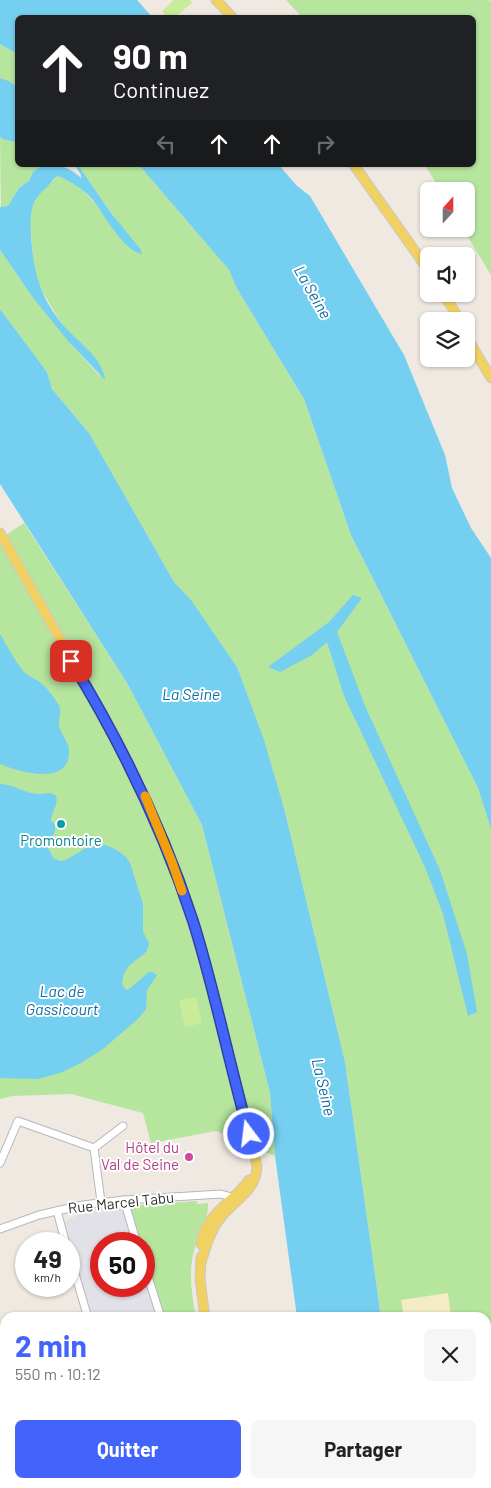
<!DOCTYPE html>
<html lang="fr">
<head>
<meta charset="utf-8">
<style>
  :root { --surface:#fff; --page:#f6f6f6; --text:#222; --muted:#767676; --accent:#4264fb }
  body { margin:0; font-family:Barlow,sans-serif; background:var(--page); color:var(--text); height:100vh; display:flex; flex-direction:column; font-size:19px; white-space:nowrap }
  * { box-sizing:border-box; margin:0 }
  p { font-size:16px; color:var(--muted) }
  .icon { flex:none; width:28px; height:28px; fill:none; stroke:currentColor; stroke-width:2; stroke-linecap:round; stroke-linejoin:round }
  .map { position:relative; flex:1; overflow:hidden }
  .details { position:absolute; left:0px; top:1312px; width:491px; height:176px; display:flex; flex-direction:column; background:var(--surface); border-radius:15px 15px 0 0; box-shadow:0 1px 4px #0004 }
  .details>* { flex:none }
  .hud { position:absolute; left:15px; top:15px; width:461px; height:152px; border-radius:8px; box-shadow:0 1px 4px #0004; background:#202124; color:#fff; overflow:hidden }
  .needle { width:32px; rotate:21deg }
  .tools { position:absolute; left:420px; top:182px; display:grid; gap:10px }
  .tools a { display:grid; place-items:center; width:55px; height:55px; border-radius:8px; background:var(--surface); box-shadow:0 1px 4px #0004; font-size:25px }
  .speed { position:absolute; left:15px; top:1232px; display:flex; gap:10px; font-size:25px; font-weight:700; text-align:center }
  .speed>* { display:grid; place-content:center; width:65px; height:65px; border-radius:50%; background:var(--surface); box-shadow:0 1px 4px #0004; line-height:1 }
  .speed small { font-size:12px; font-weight:400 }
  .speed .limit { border:8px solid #d22; background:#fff; color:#111 }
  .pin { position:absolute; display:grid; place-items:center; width:42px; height:42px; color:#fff; margin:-21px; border-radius:10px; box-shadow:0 2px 8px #0006 }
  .me { position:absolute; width:55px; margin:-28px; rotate:345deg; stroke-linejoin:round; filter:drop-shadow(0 0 4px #0008) }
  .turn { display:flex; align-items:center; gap:18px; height:105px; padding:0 15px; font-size:22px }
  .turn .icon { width:65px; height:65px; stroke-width:2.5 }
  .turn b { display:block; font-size:35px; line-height:42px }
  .lanes { display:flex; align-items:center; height:48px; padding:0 15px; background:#0003; justify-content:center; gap:25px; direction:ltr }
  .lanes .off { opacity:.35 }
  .round { display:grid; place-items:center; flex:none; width:52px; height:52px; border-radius:8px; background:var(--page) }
  .head { display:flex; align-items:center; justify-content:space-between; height:85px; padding:0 15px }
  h1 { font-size:30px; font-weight:700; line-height:38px; color:var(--accent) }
  .cta { display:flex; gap:10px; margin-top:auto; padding:10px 15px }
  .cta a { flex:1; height:58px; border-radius:8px; background:var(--accent); color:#fff; font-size:20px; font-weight:700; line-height:58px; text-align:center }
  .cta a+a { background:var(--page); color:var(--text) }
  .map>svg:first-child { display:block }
  .industrial { fill:#e3e1e8 }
  .green { fill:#b6e59e }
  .sand { fill:#f3ecc5 }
  .pitch { fill:#c9ec9a }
  .water { fill:#75cff0 }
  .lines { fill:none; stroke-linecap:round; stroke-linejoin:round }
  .minor-casing { stroke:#b4b7c1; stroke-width:9 }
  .major-casing { stroke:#c9c9c9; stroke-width:11 }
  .minor { stroke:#fff; stroke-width:7 }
  .major { stroke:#f2d163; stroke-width:9 }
  .route-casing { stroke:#2b41a3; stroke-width:12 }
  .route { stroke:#4264fb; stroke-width:9 }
  .slow { stroke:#f59e0b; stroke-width:9 }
  .culture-dot { fill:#0f9aa8; stroke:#fff; stroke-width:2 }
  .hotel-dot { fill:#d1479c; stroke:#fff; stroke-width:2 }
  .labels { text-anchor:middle; stroke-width:4; stroke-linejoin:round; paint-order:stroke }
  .culture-label { font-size:15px; fill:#0d838f; stroke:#fff }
  .hotel-label { font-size:15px; fill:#b23c85; stroke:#fff; text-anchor:end }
  .street-label { font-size:15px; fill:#2e2e2e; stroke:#fff }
  .water-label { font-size:16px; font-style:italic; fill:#0d6fa3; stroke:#fff }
</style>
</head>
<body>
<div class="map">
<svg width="491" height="1488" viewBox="0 0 491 1488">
  <rect width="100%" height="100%" fill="#efe9e1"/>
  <path class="industrial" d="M 121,1205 L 135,1244 L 101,1244 L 101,1286 L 144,1286 L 144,1270 L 160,1317 L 92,1317 L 64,1222 L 92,1208 Z"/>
  <g class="green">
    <path d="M 286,0 L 488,0 L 491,1 L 491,275 L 463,229 L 466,229 L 466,191 L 441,191 L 425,165 L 474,165 L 474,18 L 302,17 Z"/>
    <path d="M 0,44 L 17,54 L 17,87 L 9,81 L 0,78 Z"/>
    <path d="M 0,137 L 5,140 L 16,142 L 17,140 L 18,165 L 42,165 L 33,172 L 29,181 L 19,188 L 8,206 L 1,207 Z"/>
    <path d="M 78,165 L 139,165 L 229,270 L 236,287 L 304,399 L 351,535 L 478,788 L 491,829 L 491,1488 L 408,1488 L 406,1484 L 486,1484 L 486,1318 L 381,1317 L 345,1062 L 285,812 L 237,667 L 191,601 L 174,582 L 89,433 L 52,389 L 47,372 L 0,309 L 0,250 C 31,296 63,337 101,377 L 88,350 L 68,331 L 58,318 L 37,282 L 33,259 L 30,220 L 31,210 L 39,193 L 58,176 C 70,181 86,190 93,201 C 103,214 112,227 123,239 L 123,229 Z"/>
    <path d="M 24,523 L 127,683 L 202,825 L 270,1093 L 275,1156 L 216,1131 L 151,1143 L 143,1113 L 71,1094 L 12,1096 L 0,1099 L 0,539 Z"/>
    <path d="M 197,1201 L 197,1204 L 208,1203 C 209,1221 198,1234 194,1251 C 188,1274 192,1295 196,1317 L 162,1317 L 144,1254 L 144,1244 L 141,1244 L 130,1206 Z"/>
    <path d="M 0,1429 L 5,1443 L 5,1484 L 24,1484 L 26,1488 L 0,1488 Z"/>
  </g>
  <path class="sand" d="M 448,1293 L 451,1317 L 404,1317 L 401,1300 Z"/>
  <g class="pitch">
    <path d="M 174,0 L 190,0 L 192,3 L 175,17 L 167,17 L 162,11 Z"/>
    <path d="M 196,997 L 202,1023 L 185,1027 L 179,1000 Z"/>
  </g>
  <g class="water">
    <path d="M 0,0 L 137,0 L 152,17 L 18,18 L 17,54 L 0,44 Z"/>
    <path d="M 0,78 L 9,81 L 17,87 L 18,140 L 16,142 L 5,140 L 0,137 Z"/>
    <path d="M 42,165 C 60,165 68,166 81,178 L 81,175 L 75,165 L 78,165 L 112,214 L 141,250 L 142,254 C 125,252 103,214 93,200 C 85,190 70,181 58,176 C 52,179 50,185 45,189 C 30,201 30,216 31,234 C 33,269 38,292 59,320 C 73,339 103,356 105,380 L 68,341 L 34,299 L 0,250 L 0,207 L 8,206 L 19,188 L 29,181 L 33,172 Z"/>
    <path d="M 139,165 L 279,165 L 296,185 L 310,196 L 404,355 L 445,455 L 452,488 L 471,528 L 491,558 L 491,829 L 478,788 L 351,535 L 304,399 L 236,287 L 229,270 Z"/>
    <path d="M 0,309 L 47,372 L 52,389 L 89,433 L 174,582 L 191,600 L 237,667 L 264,740 L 285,812 L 345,1062 L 381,1317 L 297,1317 L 275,1156 L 270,1093 L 202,825 L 127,683 L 0,484 Z"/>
    <path d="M 353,595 L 362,598 L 337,632 L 365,706 L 440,870 L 467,954 L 477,1012 L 468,1016 L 443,914 L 425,867 L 344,696 L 327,642 L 312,655 L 280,672 L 268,667 L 329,622 Z"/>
    <path d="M 0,634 C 8,647 15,662 25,673 C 30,677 36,679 41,683 C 47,688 54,697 58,704 C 63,712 58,718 59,726 C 61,735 69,742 69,751 C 70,787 19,772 0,764 Z"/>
    <path d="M 0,784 C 14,784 24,793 36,794 C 44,795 50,790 56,796 C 59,805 51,812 51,821 L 55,824 L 55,831 L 48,848 L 54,859 L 61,861 L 66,860 L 94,843 L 100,843 L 115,849 L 125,856 L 130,863 L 143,904 L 143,932 L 149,943 C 148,961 124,957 122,984 L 125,989 L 128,990 L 149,972 L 152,972 L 157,975 L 147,990 L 146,1009 L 139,1018 L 103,1049 L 81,1063 L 60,1073 L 38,1079 L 0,1078 Z"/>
    <path d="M 318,1484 L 406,1484 L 408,1488 L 318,1488 Z"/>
  </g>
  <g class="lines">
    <g class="minor-casing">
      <g id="minor">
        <path d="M 94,1148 L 123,1126"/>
        <path d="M 0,1163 L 18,1121 L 94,1148 L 101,1202"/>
        <path d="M 124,1200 L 137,1244"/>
        <path d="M 57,1211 L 66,1244"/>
        <path d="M 0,1229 L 39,1215 L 83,1205 L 124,1200 L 221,1194 L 228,1196 L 235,1202"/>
        <path d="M 69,1253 L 88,1318"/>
        <path d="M 144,1264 L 161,1318"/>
        <path d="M 0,1413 L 5,1428"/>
        <path d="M 29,1484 L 31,1488"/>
        <path d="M 139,1484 L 140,1488"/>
        <path d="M 158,1488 L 173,1484"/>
      </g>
    </g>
    <g class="major-casing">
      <g id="major">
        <path d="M 216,0 L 233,18"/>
        <path d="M 354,165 L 429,271"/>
        <path d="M 443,294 L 461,321"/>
        <path d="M 466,336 L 491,378"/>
        <path d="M 0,533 L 116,738 L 143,793 L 172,862 L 205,962 L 257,1166 C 256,1191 236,1199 222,1216 C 211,1229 206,1246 201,1263"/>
        <path d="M 201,1244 C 207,1211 233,1203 249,1180"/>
        <path d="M 201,1257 L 200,1279 L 205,1318"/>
        <path d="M 247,1484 L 248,1488"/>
      </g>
    </g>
    <use href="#minor" class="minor"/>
    <use href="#major" class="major"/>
  </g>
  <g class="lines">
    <g class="route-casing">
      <path id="route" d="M 71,661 C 121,743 163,829 193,921 C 215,991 229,1063 249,1134"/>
    </g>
    <use href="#route" class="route"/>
    <path class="slow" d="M 145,796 L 172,862 L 182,891"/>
  </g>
  <circle class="culture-dot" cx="61" cy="824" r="5"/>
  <circle class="hotel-dot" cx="189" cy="1157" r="5"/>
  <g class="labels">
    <g class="culture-label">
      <text x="61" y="846">Promontoire</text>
    </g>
    <g class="hotel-label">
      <text x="179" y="1153">Hôtel du<tspan x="179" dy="17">Val de Seine</tspan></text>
    </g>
    <g class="street-label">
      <text transform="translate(121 1203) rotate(-6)" y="5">Rue Marcel Tabu</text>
    </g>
    <g class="water-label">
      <text transform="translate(313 292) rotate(60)" y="6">La Seine</text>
      <text x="191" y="700">La Seine</text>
      <text x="62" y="997">Lac de<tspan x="62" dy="18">Gassicourt</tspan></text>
      <text transform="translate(324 1087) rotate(77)" y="6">La Seine</text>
    </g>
  </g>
</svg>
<div class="tools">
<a><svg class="needle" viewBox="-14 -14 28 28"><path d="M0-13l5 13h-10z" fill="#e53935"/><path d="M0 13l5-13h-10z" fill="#767676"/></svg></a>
<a><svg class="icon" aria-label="sound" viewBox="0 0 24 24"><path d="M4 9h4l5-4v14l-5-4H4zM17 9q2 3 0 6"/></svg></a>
<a><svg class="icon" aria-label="layers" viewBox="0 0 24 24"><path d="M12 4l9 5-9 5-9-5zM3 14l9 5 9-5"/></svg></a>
</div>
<div class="speed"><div>49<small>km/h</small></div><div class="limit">50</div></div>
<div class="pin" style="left:71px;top:661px;background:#d93025"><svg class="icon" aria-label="arrive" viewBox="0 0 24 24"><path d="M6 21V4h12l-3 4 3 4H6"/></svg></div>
<svg class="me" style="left:249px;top:1134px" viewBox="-20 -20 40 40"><circle r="17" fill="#4264fb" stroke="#fff" stroke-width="3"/><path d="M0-11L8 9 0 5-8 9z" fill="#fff"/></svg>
<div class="hud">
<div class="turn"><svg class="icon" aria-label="ahead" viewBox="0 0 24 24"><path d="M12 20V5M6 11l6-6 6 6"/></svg><div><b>90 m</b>Continuez</div></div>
<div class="lanes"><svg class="icon off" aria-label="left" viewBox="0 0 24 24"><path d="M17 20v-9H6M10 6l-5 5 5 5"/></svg><svg class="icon" aria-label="ahead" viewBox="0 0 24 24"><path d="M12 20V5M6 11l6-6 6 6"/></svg><svg class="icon" aria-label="ahead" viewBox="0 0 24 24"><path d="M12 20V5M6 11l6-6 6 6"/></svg><svg class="icon off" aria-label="right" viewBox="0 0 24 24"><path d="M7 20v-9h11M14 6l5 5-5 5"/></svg></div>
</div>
<section class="details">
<div class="head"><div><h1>2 min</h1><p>550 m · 10:12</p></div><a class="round"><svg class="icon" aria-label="close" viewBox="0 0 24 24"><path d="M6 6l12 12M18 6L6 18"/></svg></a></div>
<div class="cta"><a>Quitter</a><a>Partager</a></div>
</section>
</div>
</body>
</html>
